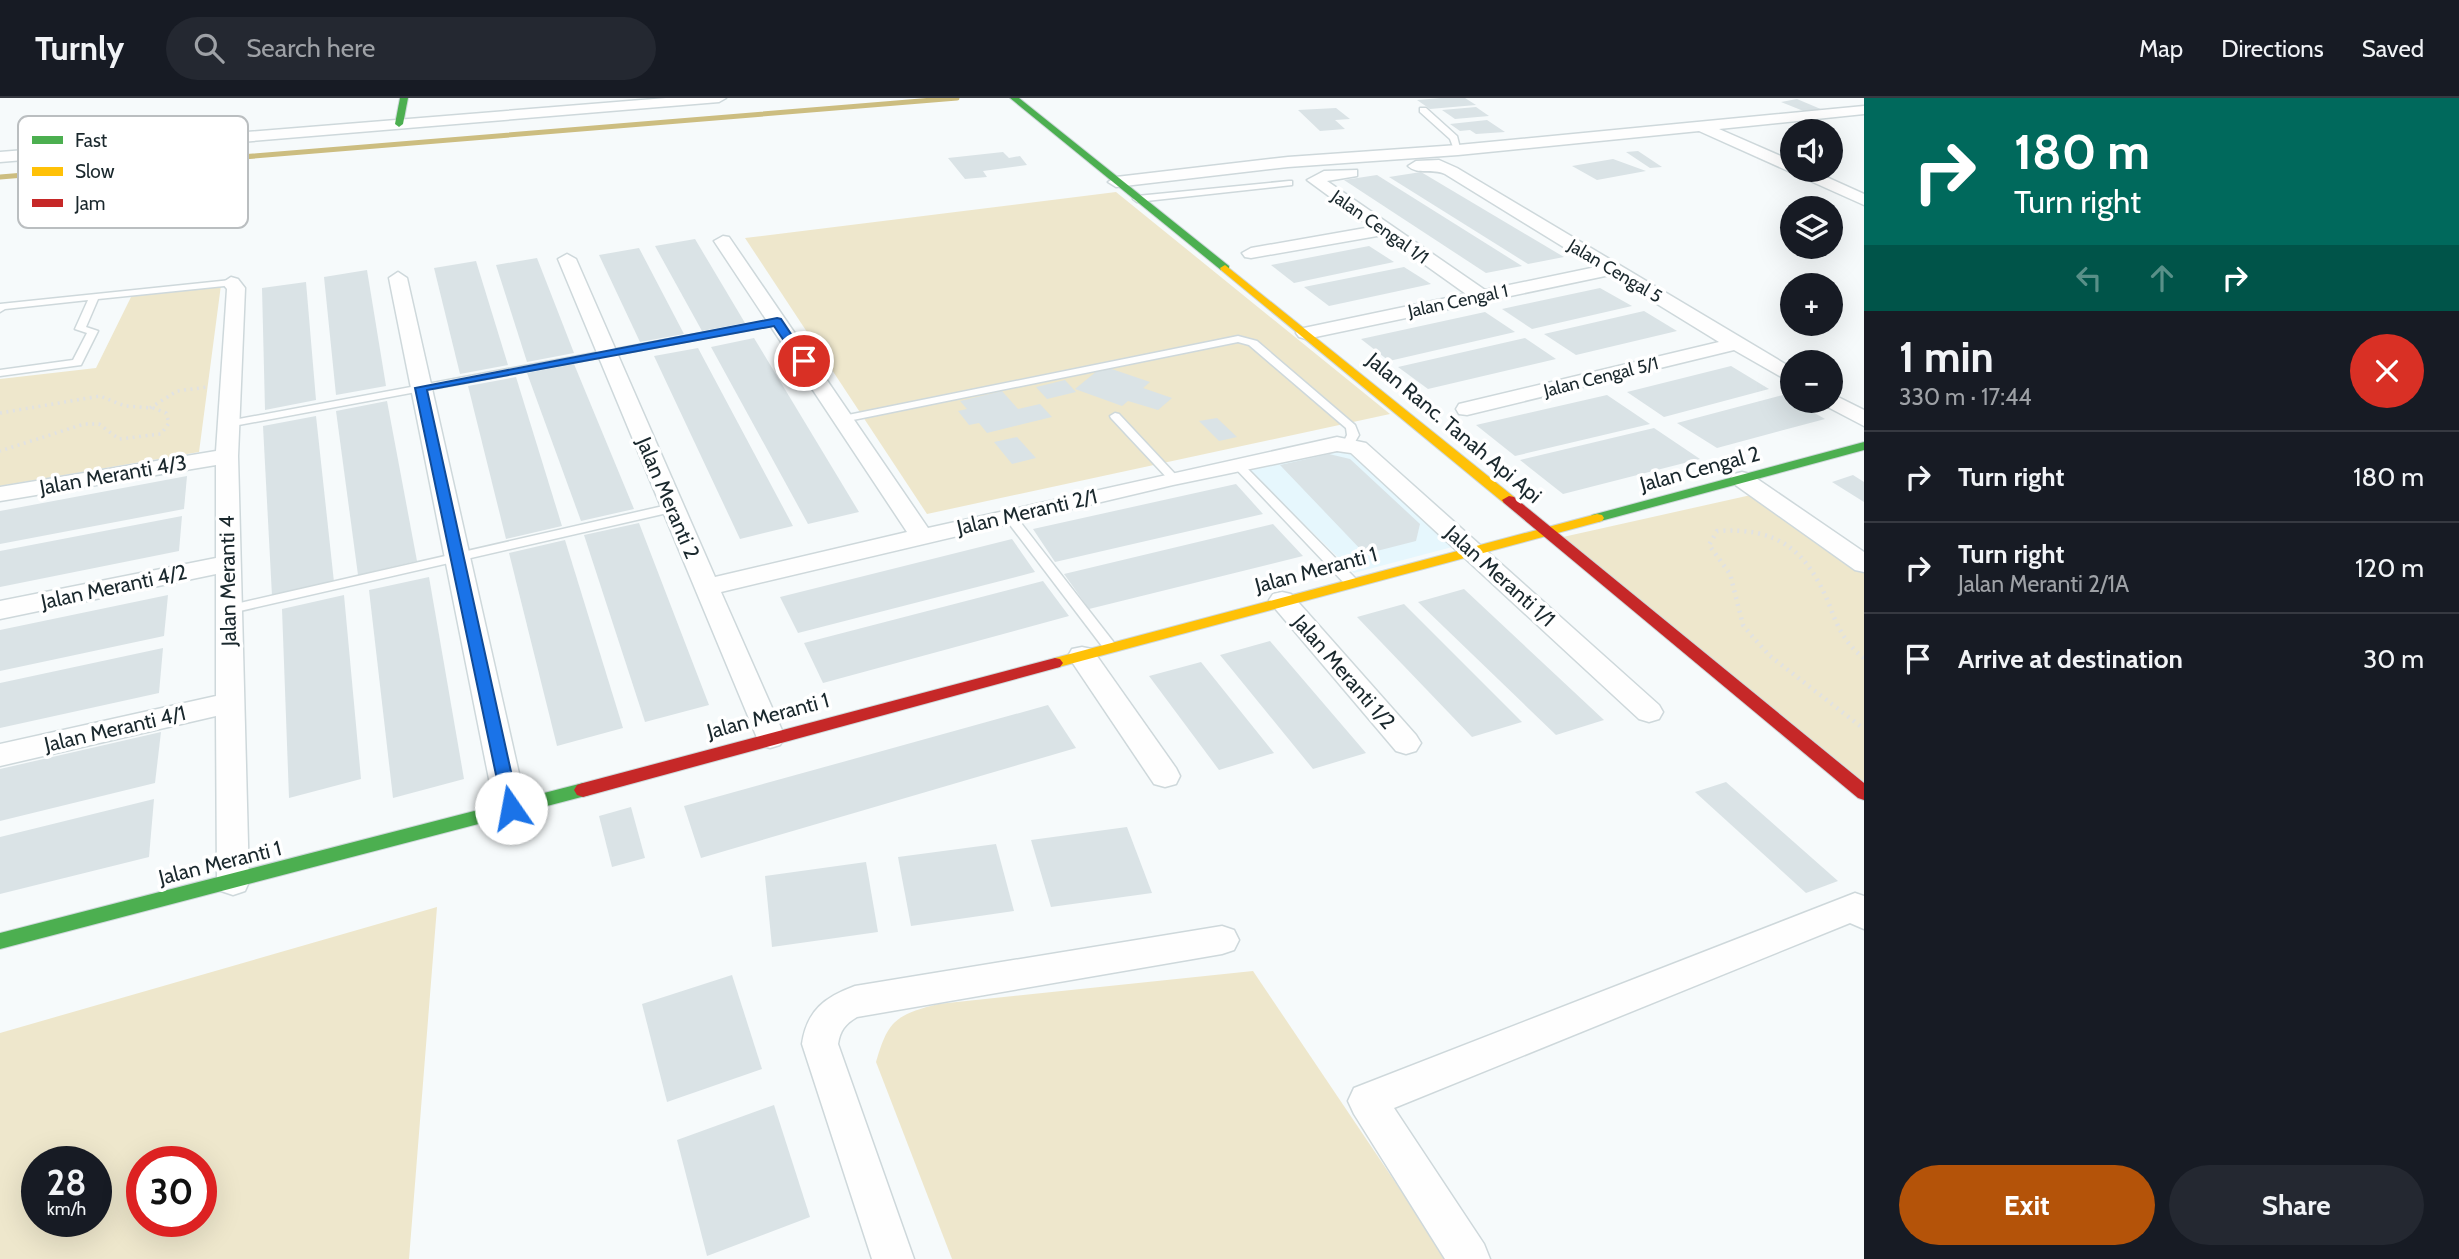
<!DOCTYPE html>
<html lang="en">
<head>
<meta charset="utf-8">
<style>
  :root { --surface:#171b24; --page:#242831; --text:#f1f3f6; --muted:#9ea1a6; --line:#363941; --accent:#b45309 }
  body { margin:0; font-family:Cabin,sans-serif; background:var(--page); color:var(--text); height:100vh; display:flex; flex-direction:column; font-size:26px; white-space:nowrap }
  * { box-sizing:border-box; margin:0 }
  p { font-size:23px; color:var(--muted) }
  .icon { flex:none; width:38px; height:38px; fill:none; stroke:currentColor; stroke-width:2; stroke-linecap:round; stroke-linejoin:round }
  .map { position:relative; flex:1; overflow:hidden }
  .details { display:flex; flex-direction:column; background:var(--surface); width:595px }
  .details>* { flex:none }
  .guide { background:#00695c; color:#fff; overflow:hidden }
  .fabs { position:absolute; left:1780px; top:21px; display:grid; gap:14px }
  .fabs a { display:grid; place-items:center; width:63px; height:63px; border-radius:50%; background:var(--surface); box-shadow:0 7px 28px #0002; font-size:35px }
  .speed { position:absolute; left:21px; top:1048px; display:flex; gap:14px; font-size:35px; font-weight:700; text-align:center }
  .speed>* { display:grid; place-content:center; width:91px; height:91px; border-radius:50%; background:var(--surface); box-shadow:0 7px 28px #0002; line-height:1 }
  .speed small { font-size:18px; font-weight:400 }
  .speed .limit { border:10px solid #d22; background:#fff; color:#111 }
  .pin { position:absolute; display:grid; place-items:center; width:60px; height:60px; color:#fff; margin:-30px; border:4px solid #fff; border-radius:50%; box-shadow:0 2px 7px #0007 }
  .me { position:absolute; width:77px; margin:-38px; rotate:348deg; stroke-linejoin:round; filter:drop-shadow(0 0 5px #0008) }
  .turn { display:flex; align-items:center; gap:24px; height:147px; padding:0 35px; font-size:32px }
  .turn .icon { width:91px; height:91px; stroke-width:2.5 }
  .turn b { display:block; font-size:49px; line-height:60px }
  .lanes { display:flex; align-items:center; height:66px; padding:0 35px; background:#0003; justify-content:center; gap:35px; direction:ltr }
  .lanes .off { opacity:.35 }
  .round { display:grid; place-items:center; flex:none; width:74px; height:74px; border-radius:37px; background:var(--page) }
  .overview { display:flex; align-items:center; justify-content:space-between; height:119px; padding:0 35px }
  h1 { font-size:42px; font-weight:700; line-height:52px }
  .action { display:flex; gap:14px; margin-top:auto; padding:14px 35px }
  .action a { flex:1; height:80px; border-radius:42px; background:var(--accent); color:#fff; font-size:28px; font-weight:700; line-height:80px; text-align:center }
  .action a+a { background:var(--page); color:var(--text) }
  ul { padding:0; list-style:none }
  li { display:flex; align-items:center; gap:21px; height:91px; padding:0 35px; border-top:2px solid var(--line) }
  li div { flex:1 }
  li b { display:block; font-size:26px }
  li em { font-style:normal }
  header { display:flex; align-items:center; gap:42px; box-sizing:border-box; height:98px; padding:0 35px; background:var(--surface); border-bottom:2px solid var(--line) }
  header strong { font-size:33px }
  nav { display:flex; gap:38px; margin-inline-start:auto; font-size:24px }
  .search { width:490px; height:63px; background:var(--page); display:flex; align-items:center; gap:18px; box-sizing:border-box; padding:0 24px; border-radius:38px; color:var(--muted); font-size:26px }
  main { display:flex; flex:1; min-height:0 }
  .map>svg:first-child { display:block }
  .built { fill:#e6f7fd }
  .green { fill:#eee7cc; fill-rule:evenodd }
  .lines { fill:none; stroke-linecap:round; stroke-linejoin:round }
  .stream { stroke:#ccbd80; stroke-width:5 }
  .building { fill:#dae3e6 }
  .lane-casing { stroke:#ced8db; stroke-width:3 }
  .street-casing { stroke:#ced8db; stroke-width:3 }
  .fast-casing { stroke:#ced8db; stroke-width:2 }
  .slow-casing { stroke:#ced8db; stroke-width:2 }
  .jam-casing { stroke:#ced8db; stroke-width:2 }
  .path-far1 { stroke:#e1e2e2; stroke-width:3.5; stroke-dasharray:2 4.5; stroke-linecap:butt }
  .path { stroke:#e1e2e2; stroke-width:4.5; stroke-dasharray:2 5; stroke-linecap:butt }
  .lane { fill:#fefefe; fill-rule:evenodd }
  .street { fill:#fefefe; fill-rule:evenodd }
  .fast { fill:#4caf50; fill-rule:evenodd }
  .slow { fill:#ffc107; fill-rule:evenodd }
  .jam { fill:#c62828; fill-rule:evenodd }
  .route { fill:#1a73e8; stroke:#114b97; stroke-width:2 }
  .labels { text-anchor:middle; stroke-width:7; stroke-linejoin:round; paint-order:stroke }
  .far-street-label { font-size:18px; fill:#1a282d; stroke:#fff }
  .street-label { font-size:21px; fill:#1a282d; stroke:#fff }
  .key { fill:#fff; stroke:#babec0; stroke-width:2 }
  .key-label { font-size:19px; fill:#1a282d }
</style>
</head>
<body>
<header>
<strong>Turnly</strong>
<div class="search"><svg class="icon" aria-label="search" viewBox="0 0 24 24"><circle cx="10" cy="10" r="6"/><path d="M15 15l6 6"/></svg>Search here</div>
<nav><a>Map</a><a>Directions</a><a>Saved</a></nav>
</header>
<main>
<div class="map">
<svg width="1864" height="1161" viewBox="0 0 1864 1161">
  <rect width="100%" height="100%" fill="#f6fafb"/>
  <path class="built" d="M 1343,348 L 1456,448 L 1354,475 L 1248,371 Z"/>
  <g class="green">
    <path d="M 1116,94 L 1390,316 L 927,416 L 745,140 Z"/>
    <path d="M 221,187 L 199,354 L 0,388 L 0,281 L 96,270 L 132,197 Z"/>
    <path d="M 1751,397 L 1864,475 L 1864,684 L 1563,439 Z"/>
    <path d="M 437,809 L 409,1161 L 0,1161 L 0,935 ZM 96,1064 L 96,1124 L 37,1124 L 37,1064 ZM 201,1064 L 201,1124 L 142,1124 L 142,1064 Z"/>
    <path d="M 1253,873 L 1447,1161 L 952,1161 L 876,964 C 888,922 896,917 938,906 Z"/>
  </g>
  <g class="lines">
    <path class="stream" d="M 0,79 L 957,0"/>
  </g>
  <g class="building">
    <path d="M 1441,0 L 1465,0 L 1476,7 L 1430,11 L 1417,2 Z"/>
    <path d="M 1797,1 L 1823,12 L 1806,14 L 1781,4 Z"/>
    <path d="M 1476,9 L 1489,18 L 1455,21 L 1442,12 Z"/>
    <path d="M 1336,10 L 1350,21 L 1335,22 L 1345,31 L 1320,33 L 1298,12 Z"/>
    <path d="M 1487,22 L 1505,34 L 1476,36 L 1470,32 L 1460,33 L 1450,26 Z"/>
    <path d="M 1638,53 L 1662,69 L 1650,70 L 1626,54 Z"/>
    <path d="M 1003,54 L 1009,60 L 1020,58 L 1027,67 L 983,73 L 987,79 L 965,81 L 948,60 Z"/>
    <path d="M 1613,61 L 1646,73 L 1597,82 L 1572,68 Z"/>
    <path d="M 1421,74 L 1564,159 L 1528,166 L 1389,79 Z"/>
    <path d="M 1377,77 L 1522,168 L 1486,175 L 1344,82 Z"/>
    <path d="M 695,141 L 745,225 L 702,233 L 655,148 Z"/>
    <path d="M 1369,148 L 1394,164 L 1294,185 L 1271,167 Z"/>
    <path d="M 639,150 L 684,236 L 640,244 L 599,157 Z"/>
    <path d="M 537,160 L 574,255 L 527,264 L 496,167 Z"/>
    <path d="M 476,163 L 508,267 L 460,276 L 434,170 Z"/>
    <path d="M 1404,169 L 1431,186 L 1329,208 L 1304,189 Z"/>
    <path d="M 367,172 L 386,288 L 336,297 L 324,179 Z"/>
    <path d="M 306,184 L 316,302 L 265,312 L 262,190 Z"/>
    <path d="M 1600,190 L 1632,208 L 1532,231 L 1502,211 Z"/>
    <path d="M 1644,213 L 1677,233 L 1576,257 L 1544,236 Z"/>
    <path d="M 1485,214 L 1515,234 L 1389,263 L 1361,241 Z"/>
    <path d="M 754,240 L 859,414 L 808,426 L 711,249 Z"/>
    <path d="M 1525,240 L 1556,261 L 1428,291 L 1398,269 Z"/>
    <path d="M 698,250 L 793,428 L 740,441 L 654,258 Z"/>
    <path d="M 574,266 L 634,411 L 581,423 L 527,275 Z"/>
    <path d="M 1103,268 L 1150,284 L 1143,290 L 1172,300 L 1158,312 L 1128,303 L 1122,308 L 1075,291 Z"/>
    <path d="M 1731,268 L 1769,291 L 1664,319 L 1627,294 Z"/>
    <path d="M 516,279 L 562,428 L 506,441 L 468,288 Z"/>
    <path d="M 1065,282 L 1076,294 L 1047,301 L 1036,289 Z"/>
    <path d="M 1002,293 L 1018,311 L 1040,306 L 1052,319 L 987,335 L 979,325 L 969,327 L 958,313 L 967,311 L 960,303 Z"/>
    <path d="M 1607,297 L 1650,326 L 1515,358 L 1476,327 Z"/>
    <path d="M 1783,297 L 1825,321 L 1717,350 L 1677,325 Z"/>
    <path d="M 387,303 L 417,463 L 358,477 L 336,313 Z"/>
    <path d="M 316,318 L 334,484 L 272,498 L 263,328 Z"/>
    <path d="M 1217,320 L 1237,339 L 1219,343 L 1199,323 Z"/>
    <path d="M 1654,330 L 1700,361 L 1563,396 L 1520,362 Z"/>
    <path d="M 1017,339 L 1036,360 L 1012,366 L 994,344 Z"/>
    <path d="M 1329,356 L 1350,361 L 1420,426 L 1416,443 L 1365,456 L 1280,367 Z"/>
    <path d="M 1853,377 L 1864,384 L 1864,404 L 1832,384 Z"/>
    <path d="M 187,378 L 184,411 L 0,446 L 0,413 Z"/>
    <path d="M 1236,386 L 1263,416 L 1055,464 L 1033,431 Z"/>
    <path d="M 182,418 L 179,453 L 0,489 L 0,453 Z"/>
    <path d="M 639,425 L 709,607 L 645,624 L 584,437 Z"/>
    <path d="M 1273,426 L 1303,458 L 1089,511 L 1064,476 Z"/>
    <path d="M 1012,441 L 1035,474 L 798,535 L 780,499 Z"/>
    <path d="M 565,442 L 623,630 L 557,648 L 509,455 Z"/>
    <path d="M 429,479 L 464,681 L 393,700 L 369,492 Z"/>
    <path d="M 1043,483 L 1069,518 L 823,585 L 804,545 Z"/>
    <path d="M 1464,491 L 1604,622 L 1556,637 L 1418,504 Z"/>
    <path d="M 168,497 L 164,538 L 0,573 L 0,532 Z"/>
    <path d="M 344,497 L 361,681 L 289,700 L 282,511 Z"/>
    <path d="M 1404,506 L 1522,624 L 1472,639 L 1357,519 Z"/>
    <path d="M 1270,543 L 1366,655 L 1313,671 L 1220,557 Z"/>
    <path d="M 163,550 L 159,595 L 0,630 L 0,585 Z"/>
    <path d="M 1201,564 L 1274,655 L 1219,672 L 1149,578 Z"/>
    <path d="M 1048,607 L 1076,650 L 701,760 L 684,708 Z"/>
    <path d="M 161,634 L 155,685 L 0,723 L 0,671 Z"/>
    <path d="M 1726,684 L 1838,783 L 1806,795 L 1695,694 Z"/>
    <path d="M 154,701 L 149,759 L 0,796 L 0,739 Z"/>
    <path d="M 631,709 L 645,760 L 612,769 L 599,718 Z"/>
    <path d="M 1127,729 L 1152,795 L 1051,809 L 1031,742 Z"/>
    <path d="M 996,746 L 1014,813 L 911,828 L 898,759 Z"/>
    <path d="M 866,764 L 878,834 L 772,849 L 765,778 Z"/>
    <path d="M 732,877 L 762,971 L 667,1004 L 642,906 Z"/>
    <path d="M 774,1007 L 810,1119 L 707,1158 L 677,1042 Z"/>
  </g>
  <g class="lines">
    <g class="lane-casing">
      <g id="lane">
        <path d="M 1420,10 L 1426,10 L 1457,38 L 1461,54 L 1455,54 L 1450,41 L 1420,14 Z"/>
        <path d="M 1289,83 L 1292,83 L 1292,87 L 1137,104 L 1133,101 L 1137,98 Z"/>
        <path d="M 231,182 L 234,183 L 234,187 L 98,201 L 86,229 L 98,233 L 81,267 L 0,278 L 0,272 L 73,262 L 87,235 L 75,231 L 88,202 L 5,211 L 0,214 L 0,206 Z"/>
        <path d="M 777,221 L 782,224 L 780,226 L 228,329 L 222,326 L 228,323 Z"/>
        <path d="M 1238,238 L 1257,243 L 1355,327 L 1359,337 L 1352,349 L 1344,349 L 1342,347 L 1347,337 L 1346,330 L 1249,247 L 1238,244 L 843,324 L 838,321 L 843,318 Z"/>
        <path d="M 1115,315 L 1119,316 L 1177,378 L 1177,382 L 1169,382 L 1111,320 L 1110,318 Z"/>
        <path d="M 1239,365 L 1243,366 L 1356,481 L 1357,484 L 1356,487 L 1346,487 L 1235,370 L 1233,368 Z"/>
        <path d="M 672,406 L 678,410 L 676,413 L 227,516 L 220,512 L 227,508 Z"/>
        <path d="M 1010,415 L 1014,416 L 1115,546 L 1117,549 L 1115,552 L 1105,552 L 1004,419 Z"/>
      </g>
    </g>
    <g class="street-casing">
      <g id="street">
        <path d="M 666,0 L 726,0 L 719,4 L 0,64 L 0,54 Z"/>
        <path d="M 1864,8 L 1864,16 L 1719,31 L 1792,63 L 1792,72 L 1811,72 L 1864,96 L 1864,107 L 1699,33 L 1458,57 L 1288,69 L 1116,89 L 1108,84 L 1116,79 L 1288,59 L 1458,47 Z"/>
        <path d="M 1439,62 L 1457,70 L 1792,270 L 1792,285 L 1734,252 L 1467,317 L 1459,316 L 1456,311 L 1459,306 L 1719,244 L 1610,177 L 1306,241 L 1299,239 L 1296,235 L 1299,231 L 1466,196 L 1383,137 L 1251,160 L 1245,159 L 1242,155 L 1251,150 L 1371,129 L 1307,82 L 1324,73 L 1357,72 L 1357,78 L 1327,83 L 1485,192 L 1596,169 L 1445,76 C 1433,70 1417,77 1408,68 L 1416,63 Z"/>
        <path d="M 723,138 L 729,139 L 928,430 L 1337,339 L 1366,345 L 1659,607 L 1663,614 L 1659,621 L 1649,624 L 1639,621 L 1351,355 L 1337,353 L 1173,387 L 721,494 L 785,639 L 780,647 L 770,650 L 760,647 L 558,161 L 567,156 L 576,161 L 715,479 L 907,434 L 714,143 Z"/>
        <path d="M 398,174 L 407,180 L 527,711 L 522,719 L 511,723 L 500,719 L 495,711 L 389,180 Z"/>
        <path d="M 231,179 L 238,181 L 245,190 L 238,358 L 249,784 L 245,793 L 233,797 L 221,793 L 217,784 L 216,618 L 0,668 L 0,646 L 216,598 L 216,476 L 0,521 L 0,503 L 216,460 L 216,367 L 0,403 L 0,389 L 216,353 L 227,191 L 222,185 Z"/>
        <path d="M 1830,295 L 1864,312 L 1864,328 L 1822,306 L 1820,303 L 1830,303 Z"/>
        <path d="M 1742,374 L 1750,376 L 1864,454 L 1864,474 L 1855,472 L 1734,386 L 1730,381 L 1734,376 Z"/>
        <path d="M 1282,494 L 1291,496 L 1416,637 L 1421,645 L 1416,653 L 1406,656 L 1396,653 L 1273,508 L 1269,502 L 1273,496 Z"/>
        <path d="M 1082,549 L 1092,551 L 1176,670 L 1180,678 L 1176,686 L 1165,689 L 1154,686 L 1068,558 L 1072,551 Z"/>
        <path d="M 1855,795 L 1864,798 L 1864,831 L 1850,825 L 1394,1010 L 1484,1146 L 1490,1161 L 1445,1161 L 1354,1016 L 1348,1003 L 1354,990 Z"/>
        <path d="M 1222,828 L 1234,832 L 1239,842 L 1234,852 L 1222,856 L 857,919 C 845,926 840,933 838,946 L 914,1161 L 872,1161 L 802,946 C 807,912 825,899 855,888 Z"/>
      </g>
    </g>
    <g class="fast-casing">
      <g id="fast">
        <path d="M 400,0 L 408,0 L 403,26 L 399,29 L 395,26 Z"/>
        <path d="M 1010,0 L 1019,0 L 1229,168 L 1229,172 L 1221,172 Z"/>
        <path d="M 1864,344 L 1864,352 L 1597,424 L 1590,420 L 1592,417 Z"/>
        <path d="M 583,685 L 589,687 L 592,692 L 589,697 L 0,851 L 0,835 Z"/>
      </g>
    </g>
    <g class="slow-casing">
      <g id="slow">
        <path d="M 1225,167 L 1514,399 L 1514,405 L 1504,405 L 1221,172 L 1220,170 Z"/>
        <path d="M 1597,416 L 1602,417 L 1604,420 L 1602,423 L 1055,570 L 1047,565 L 1055,560 Z"/>
      </g>
    </g>
    <g class="jam-casing">
      <g id="jam">
        <path d="M 1509,398 L 1514,399 L 1864,685 L 1864,702 L 1858,700 L 1504,405 L 1502,402 Z"/>
        <path d="M 1055,560 L 1060,561 L 1063,565 L 1060,569 L 583,699 L 577,697 L 574,692 L 577,687 L 583,685 Z"/>
      </g>
    </g>
    <g class="path-far1">
      <path d="M 150,310 L 177,293 L 208,289"/>
      <path d="M 0,315 L 100,298 L 125,308 L 153,310 L 166,315 L 169,325 L 161,336 L 119,341 L 99,326 L 84,326 L 0,353"/>
    </g>
    <path class="path" d="M 1864,560 C 1845,546 1837,528 1829,506 C 1806,451 1777,429 1717,433 L 1709,447 L 1730,476 L 1743,527 L 1751,537 L 1770,558 L 1864,631"/>
    <use href="#lane" class="lane"/>
    <use href="#street" class="street"/>
    <use href="#fast" class="fast"/>
    <use href="#slow" class="slow"/>
    <use href="#jam" class="jam"/>
  </g>
  <path class="route" d="M 777,220 L 781,221 L 809,263 L 808,265 L 799,265 L 774,228 L 427,292 L 519,710 L 511,717 L 504,715 L 415,290 Z"/>
  <g class="labels">
    <g class="far-street-label">
      <text transform="translate(1380 129) rotate(35)" y="6">Jalan Cengal 1/1</text>
      <text transform="translate(1615 173) rotate(31)" y="6">Jalan Cengal 5</text>
      <text transform="translate(1458 203) rotate(-12)" y="6">Jalan Cengal 1</text>
      <text transform="translate(1601 279) rotate(-14)" y="6">Jalan Cengal 5/1</text>
    </g>
    <g class="street-label">
      <text transform="translate(1454 330) rotate(40)" y="7">Jalan Ranc. Tanah Api Api</text>
      <text transform="translate(1700 371) rotate(-15)" y="7">Jalan Cengal 2</text>
      <text transform="translate(113 377) rotate(-10)" y="7">Jalan Meranti 4/3</text>
      <text transform="translate(668 400) rotate(67)" y="7">Jalan Meranti 2</text>
      <text transform="translate(1027 414) rotate(-13)" y="7">Jalan Meranti 2/1</text>
      <text transform="translate(1316 472) rotate(-15)" y="7">Jalan Meranti 1</text>
      <text transform="translate(1500 478) rotate(42)" y="7">Jalan Meranti 1/1</text>
      <text transform="translate(228 483) rotate(-91)" y="7">Jalan Meranti 4</text>
      <text transform="translate(114 489) rotate(-12)" y="7">Jalan Meranti 4/2</text>
      <text transform="translate(1344 574) rotate(49)" y="7">Jalan Meranti 1/2</text>
      <text transform="translate(768 618) rotate(-15)" y="7">Jalan Meranti 1</text>
      <text transform="translate(115 631) rotate(-13)" y="7">Jalan Meranti 4/1</text>
      <text transform="translate(220 765) rotate(-14)" y="7">Jalan Meranti 1</text>
    </g>
  </g>
  <rect x="18" y="18" width="230" height="112" rx="10" class="key"/>
  <rect x="32" y="38" width="31" height="8" fill="#4caf50"/>
  <rect x="32" y="69" width="31" height="9" fill="#ffc107"/>
  <rect x="32" y="101" width="31" height="8" fill="#c62828"/>
  <g class="key-label">
    <text x="75" y="49">Fast</text>
    <text x="75" y="80">Slow</text>
    <text x="75" y="112">Jam</text>
  </g>
</svg>
<div class="fabs">
<a><svg class="icon" aria-label="sound" viewBox="0 0 24 24"><path d="M4 9h4l5-4v14l-5-4H4zM17 9q2 3 0 6"/></svg></a>
<a><svg class="icon" aria-label="layers" viewBox="0 0 24 24"><path d="M12 4l9 5-9 5-9-5zM3 14l9 5 9-5"/></svg></a>
<a>+</a>
<a>−</a>
</div>
<div class="speed"><div>28<small>km/h</small></div><div class="limit">30</div></div>
<div class="pin" style="left:804px;top:263px;background:#d93025"><svg class="icon" aria-label="arrive" viewBox="0 0 24 24"><path d="M6 21V4h12l-3 4 3 4H6"/></svg></div>
<svg class="me" style="left:511px;top:710px" viewBox="-20 -20 40 40"><circle r="19" fill="#fff"/><path d="M0-13L10 11 0 6-10 11z" fill="#1a73e8"/></svg>
</div>
<section class="details">
<div class="guide">
<div class="turn"><svg class="icon" aria-label="right" viewBox="0 0 24 24"><path d="M7 20v-9h11M14 6l5 5-5 5"/></svg><div><b>180 m</b>Turn right</div></div>
<div class="lanes"><svg class="icon off" aria-label="left" viewBox="0 0 24 24"><path d="M17 20v-9H6M10 6l-5 5 5 5"/></svg><svg class="icon off" aria-label="ahead" viewBox="0 0 24 24"><path d="M12 20V5M6 11l6-6 6 6"/></svg><svg class="icon" aria-label="right" viewBox="0 0 24 24"><path d="M7 20v-9h11M14 6l5 5-5 5"/></svg></div>
</div>
<div class="overview"><div><h1>1 min</h1><p>330 m · 17:44</p></div><a class="round" style="background:#d93025;color:#fff"><svg class="icon" aria-label="close" viewBox="0 0 24 24"><path d="M6 6l12 12M18 6L6 18"/></svg></a></div>
<ul>
<li><svg class="icon" aria-label="right" viewBox="0 0 24 24"><path d="M7 20v-9h11M14 6l5 5-5 5"/></svg><div><b>Turn right</b></div><em>180 m</em></li>
<li><svg class="icon" aria-label="right" viewBox="0 0 24 24"><path d="M7 20v-9h11M14 6l5 5-5 5"/></svg><div><b>Turn right</b><p>Jalan Meranti 2/1A</p></div><em>120 m</em></li>
<li><svg class="icon" aria-label="arrive" viewBox="0 0 24 24"><path d="M6 21V4h12l-3 4 3 4H6"/></svg><div><b>Arrive at destination</b></div><em>30 m</em></li>
</ul>
<div class="action"><a>Exit</a><a>Share</a></div>
</section>
</main>
</body>
</html>
